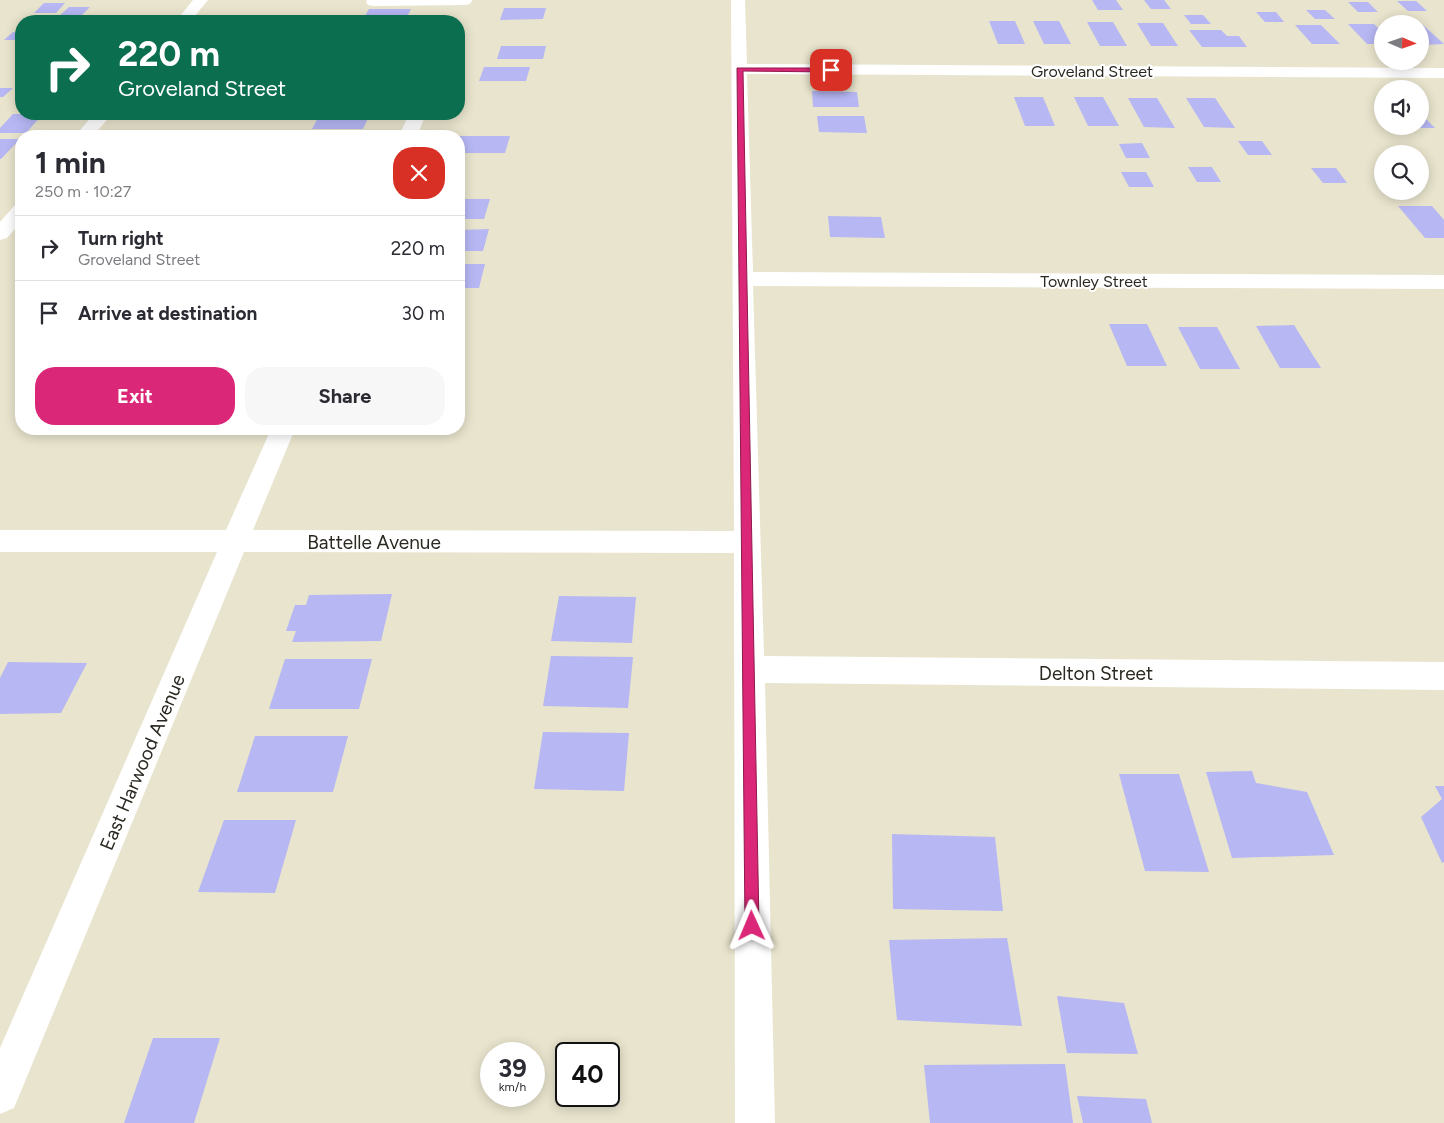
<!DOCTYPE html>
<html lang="en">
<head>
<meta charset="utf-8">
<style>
  :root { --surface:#fff; --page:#f7f7f7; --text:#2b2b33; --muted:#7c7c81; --line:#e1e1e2; --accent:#db2777 }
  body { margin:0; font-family:Figtree,sans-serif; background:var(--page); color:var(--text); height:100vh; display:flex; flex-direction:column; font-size:19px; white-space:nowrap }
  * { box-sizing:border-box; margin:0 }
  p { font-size:16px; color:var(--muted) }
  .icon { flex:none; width:28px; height:28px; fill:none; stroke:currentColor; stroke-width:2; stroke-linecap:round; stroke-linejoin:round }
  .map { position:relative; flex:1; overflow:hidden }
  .panel { position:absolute; left:15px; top:130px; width:450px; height:305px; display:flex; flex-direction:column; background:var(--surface); border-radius:20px; box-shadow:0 2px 12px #0003 }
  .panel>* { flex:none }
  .banner { position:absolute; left:15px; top:15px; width:450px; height:105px; border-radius:20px; box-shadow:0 2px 12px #0003; background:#0b6e4f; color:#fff; overflow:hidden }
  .needle { width:32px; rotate:92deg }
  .tools { position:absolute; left:1374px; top:15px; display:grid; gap:10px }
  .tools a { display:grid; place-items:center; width:55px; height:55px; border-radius:50%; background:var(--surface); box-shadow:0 2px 12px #0003; font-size:25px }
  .speed { position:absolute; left:480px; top:1042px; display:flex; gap:10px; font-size:25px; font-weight:700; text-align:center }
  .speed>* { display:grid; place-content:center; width:65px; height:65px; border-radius:50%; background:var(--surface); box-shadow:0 2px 12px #0003; line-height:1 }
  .speed small { font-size:12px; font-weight:400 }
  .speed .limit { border:2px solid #111; border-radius:8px; background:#fff; color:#111 }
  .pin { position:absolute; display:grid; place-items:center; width:42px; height:42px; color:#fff; margin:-21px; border-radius:10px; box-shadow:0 2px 8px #0006 }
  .me { position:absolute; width:55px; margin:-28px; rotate:359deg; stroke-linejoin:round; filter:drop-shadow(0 0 4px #0008) }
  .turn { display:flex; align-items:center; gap:18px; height:105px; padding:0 20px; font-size:22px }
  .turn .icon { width:65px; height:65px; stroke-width:2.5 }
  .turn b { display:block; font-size:35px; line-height:42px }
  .round { display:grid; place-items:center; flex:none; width:52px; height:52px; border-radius:20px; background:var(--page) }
  .overview { display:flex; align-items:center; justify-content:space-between; height:85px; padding:0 20px }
  h1 { font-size:30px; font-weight:700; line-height:38px }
  .action { display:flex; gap:10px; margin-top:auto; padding:10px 20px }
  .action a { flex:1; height:58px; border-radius:20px; background:var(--accent); color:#fff; font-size:20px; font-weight:700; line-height:58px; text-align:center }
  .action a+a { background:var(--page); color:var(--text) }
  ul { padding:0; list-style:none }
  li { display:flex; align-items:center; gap:15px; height:65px; padding:0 20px; border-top:1px solid var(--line) }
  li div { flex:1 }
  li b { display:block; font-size:19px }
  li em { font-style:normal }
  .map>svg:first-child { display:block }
  .building { fill:#b7b7f4 }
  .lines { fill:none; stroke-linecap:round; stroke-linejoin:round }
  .minor { fill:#fff; fill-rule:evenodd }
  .route { fill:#db2777; stroke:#8e194d }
  .labels { text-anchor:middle; stroke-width:4; stroke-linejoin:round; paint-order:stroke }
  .far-street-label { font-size:16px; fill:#2a2820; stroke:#fff }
  .street-label { font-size:19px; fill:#2a2820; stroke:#fff }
</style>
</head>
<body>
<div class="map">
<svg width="1444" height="1123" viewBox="0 0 1444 1123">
  <rect width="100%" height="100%" fill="#e8e4cd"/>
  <g class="building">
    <path d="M 1092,0 L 1116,0 L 1123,10 L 1098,10 Z"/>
    <path d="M 1144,0 L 1164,0 L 1171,9 L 1151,9 Z"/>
    <path d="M 1397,1 L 1416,1 L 1427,11 L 1408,11 Z"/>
    <path d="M 1348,2 L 1368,2 L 1378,12 L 1358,12 Z"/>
    <path d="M 44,3 L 65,3 L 56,13 L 34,13 Z"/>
    <path d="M 69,7 L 90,7 L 80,17 L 58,17 Z"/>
    <path d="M 504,8 L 546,8 L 543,19 L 500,20 Z"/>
    <path d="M 369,9 L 411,9 L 405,21 L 362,21 Z"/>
    <path d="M 1306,10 L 1325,10 L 1335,19 L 1315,19 Z"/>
    <path d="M 1256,12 L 1276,12 L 1284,22 L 1265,22 Z"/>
    <path d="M 1184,15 L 1203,15 L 1211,24 L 1191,24 Z"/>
    <path d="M 989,21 L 1015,21 L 1025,44 L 998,44 Z"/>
    <path d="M 1033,21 L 1059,21 L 1071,44 L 1044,44 Z"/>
    <path d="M 1087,22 L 1113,22 L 1127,46 L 1100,46 Z"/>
    <path d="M 1137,23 L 1163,23 L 1178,46 L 1151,46 Z"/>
    <path d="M 1348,24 L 1374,24 L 1382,32 L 1382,44 L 1367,44 Z"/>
    <path d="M 1295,25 L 1321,25 L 1340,44 L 1312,44 Z"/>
    <path d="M 1420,25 L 1423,25 L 1444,44 L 1420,45 Z"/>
    <path d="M 1189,30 L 1221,30 L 1227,36 L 1239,36 L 1247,47 L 1202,47 Z"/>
    <path d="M 13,32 L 21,32 L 21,40 L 4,40 Z"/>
    <path d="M 501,46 L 546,46 L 543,59 L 497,59 Z"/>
    <path d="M 484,67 L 530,67 L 526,81 L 479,81 Z"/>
    <path d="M 0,88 L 13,88 L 3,97 L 0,97 Z"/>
    <path d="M 812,91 L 857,92 L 859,107 L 813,107 Z"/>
    <path d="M 1014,97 L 1043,97 L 1055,126 L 1025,126 Z"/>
    <path d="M 1074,97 L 1103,97 L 1119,126 L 1088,126 Z"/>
    <path d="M 1128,98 L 1157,98 L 1175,128 L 1144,127 Z"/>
    <path d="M 1186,98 L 1215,98 L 1235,128 L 1204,127 Z"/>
    <path d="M 1420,113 L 1435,128 L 1404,128 L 1402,126 L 1420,126 Z"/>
    <path d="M 13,114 L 43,114 L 26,133 L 0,133 L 0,128 Z"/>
    <path d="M 320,114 L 370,114 L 363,129 L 312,129 Z"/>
    <path d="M 817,116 L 864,116 L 867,133 L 819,132 Z"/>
    <path d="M 459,136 L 510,136 L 505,153 L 459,153 Z"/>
    <path d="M 0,139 L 20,139 L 1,159 L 0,159 Z"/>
    <path d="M 1238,141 L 1262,141 L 1272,155 L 1248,155 Z"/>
    <path d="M 1142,143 L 1150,158 L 1126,158 L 1119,144 Z"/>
    <path d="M 1188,167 L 1212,167 L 1221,182 L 1197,182 Z"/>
    <path d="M 1311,168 L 1336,168 L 1347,183 L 1323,183 Z"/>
    <path d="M 1121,172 L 1146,172 L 1154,187 L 1129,187 Z"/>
    <path d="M 459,199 L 490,199 L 484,219 L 459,219 Z"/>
    <path d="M 1398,206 L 1432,206 L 1444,220 L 1444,238 L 1425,238 Z"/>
    <path d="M 828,216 L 881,217 L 885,238 L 830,237 Z"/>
    <path d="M 489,229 L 483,251 L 459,251 L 459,230 Z"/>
    <path d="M 459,264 L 485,264 L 479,288 L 459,288 Z"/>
    <path d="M 1109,324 L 1147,324 L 1167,366 L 1127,366 Z"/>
    <path d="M 1294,325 L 1321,368 L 1280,368 L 1256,326 Z"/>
    <path d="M 1178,327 L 1217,327 L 1240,369 L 1200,369 Z"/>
    <path d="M 392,594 L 381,641 L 292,642 L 296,631 L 286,631 L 295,605 L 306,605 L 309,595 Z"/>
    <path d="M 559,596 L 636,597 L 632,643 L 551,641 Z"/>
    <path d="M 551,656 L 633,657 L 628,708 L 543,706 Z"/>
    <path d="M 285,659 L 372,659 L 359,709 L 269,709 Z"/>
    <path d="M 8,662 L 87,663 L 61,713 L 0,714 L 0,678 Z"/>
    <path d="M 543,732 L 629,733 L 624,791 L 534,789 Z"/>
    <path d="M 255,736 L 348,736 L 333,792 L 237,792 Z"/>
    <path d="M 1252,771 L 1256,783 L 1307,792 L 1334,855 L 1232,858 L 1206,772 Z"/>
    <path d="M 1119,774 L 1179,774 L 1209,872 L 1145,871 Z"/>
    <path d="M 1435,786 L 1444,786 L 1444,862 L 1442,863 L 1421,817 L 1442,799 Z"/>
    <path d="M 224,820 L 296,820 L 275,893 L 198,892 Z"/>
    <path d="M 892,834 L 995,837 L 1003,911 L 893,909 Z"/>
    <path d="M 1007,938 L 1022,1026 L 897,1020 L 889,940 Z"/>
    <path d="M 1057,996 L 1124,1003 L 1138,1054 L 1067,1053 Z"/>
    <path d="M 153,1038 L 220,1038 L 194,1123 L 124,1123 Z"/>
    <path d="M 1065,1064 L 1073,1123 L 930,1123 L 924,1065 Z"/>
    <path d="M 1077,1096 L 1146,1099 L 1152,1123 L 1083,1123 Z"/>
  </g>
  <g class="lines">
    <g class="minor">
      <path d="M 193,0 L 208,0 L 191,21 L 176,21 Z"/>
      <path d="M 367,0 L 472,0 L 472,1 L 470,4 L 465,5 L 373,6 L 368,5 L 366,2 Z"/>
      <path d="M 731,0 L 745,0 L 747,64 L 1444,68 L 1444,78 L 747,74 L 753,272 L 1444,275 L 1444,289 L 753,286 L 764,656 L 1444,662 L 1444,690 L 765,683 L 775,1123 L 735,1123 L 734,553 L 244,552 L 14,1108 L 0,1114 L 0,1048 L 217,552 L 0,552 L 0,530 L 226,530 L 271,429 L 295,429 L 253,530 L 734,531 Z"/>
      <path d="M 94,114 L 112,114 L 93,136 L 75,136 Z"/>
      <path d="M 409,114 L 426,114 L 417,136 L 399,136 Z"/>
      <path d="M 21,204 L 21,222 L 7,238 L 0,240 L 0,222 L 14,206 Z"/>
    </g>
  </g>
  <path class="route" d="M 737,68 L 831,68 L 834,70 L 831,72 L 743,71 L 759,926 L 757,931 L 752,933 L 747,931 L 745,926 Z"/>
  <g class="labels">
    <g class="far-street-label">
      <text x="1092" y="77">Groveland Street</text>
      <text x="1094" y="287">Townley Street</text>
    </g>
    <g class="street-label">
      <text x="374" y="549">Battelle Avenue</text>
      <text x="1096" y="680">Delton Street</text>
      <text transform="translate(142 762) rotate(-67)" y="7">East Harwood Avenue</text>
    </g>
  </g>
</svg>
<div class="tools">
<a><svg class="needle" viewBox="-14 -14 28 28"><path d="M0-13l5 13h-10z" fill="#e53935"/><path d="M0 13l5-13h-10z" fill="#7c7c81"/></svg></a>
<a><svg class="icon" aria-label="sound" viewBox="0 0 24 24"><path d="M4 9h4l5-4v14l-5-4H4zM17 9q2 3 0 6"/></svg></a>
<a><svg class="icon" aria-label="search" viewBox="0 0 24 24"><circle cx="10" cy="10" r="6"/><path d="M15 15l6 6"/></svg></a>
</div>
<div class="speed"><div>39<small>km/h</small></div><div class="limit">40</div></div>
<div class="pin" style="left:831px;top:70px;background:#d93025"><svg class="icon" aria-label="arrive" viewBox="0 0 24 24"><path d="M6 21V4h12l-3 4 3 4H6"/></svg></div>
<svg class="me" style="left:752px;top:926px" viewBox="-20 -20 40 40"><path d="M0-17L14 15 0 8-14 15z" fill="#db2777" stroke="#fff" stroke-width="4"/></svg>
<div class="banner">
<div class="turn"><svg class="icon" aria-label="right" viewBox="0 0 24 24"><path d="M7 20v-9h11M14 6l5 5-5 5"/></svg><div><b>220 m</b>Groveland Street</div></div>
</div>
<section class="panel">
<div class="overview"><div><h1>1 min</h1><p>250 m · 10:27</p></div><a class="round" style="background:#d93025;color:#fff"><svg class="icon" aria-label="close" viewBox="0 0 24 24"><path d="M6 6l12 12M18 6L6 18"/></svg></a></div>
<ul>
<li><svg class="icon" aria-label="right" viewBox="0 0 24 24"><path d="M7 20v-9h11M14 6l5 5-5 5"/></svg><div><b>Turn right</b><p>Groveland Street</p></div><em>220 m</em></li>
<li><svg class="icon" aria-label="arrive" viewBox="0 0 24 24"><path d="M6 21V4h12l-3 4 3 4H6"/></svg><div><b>Arrive at destination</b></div><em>30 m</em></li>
</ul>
<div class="action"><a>Exit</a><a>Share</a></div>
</section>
</div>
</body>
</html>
